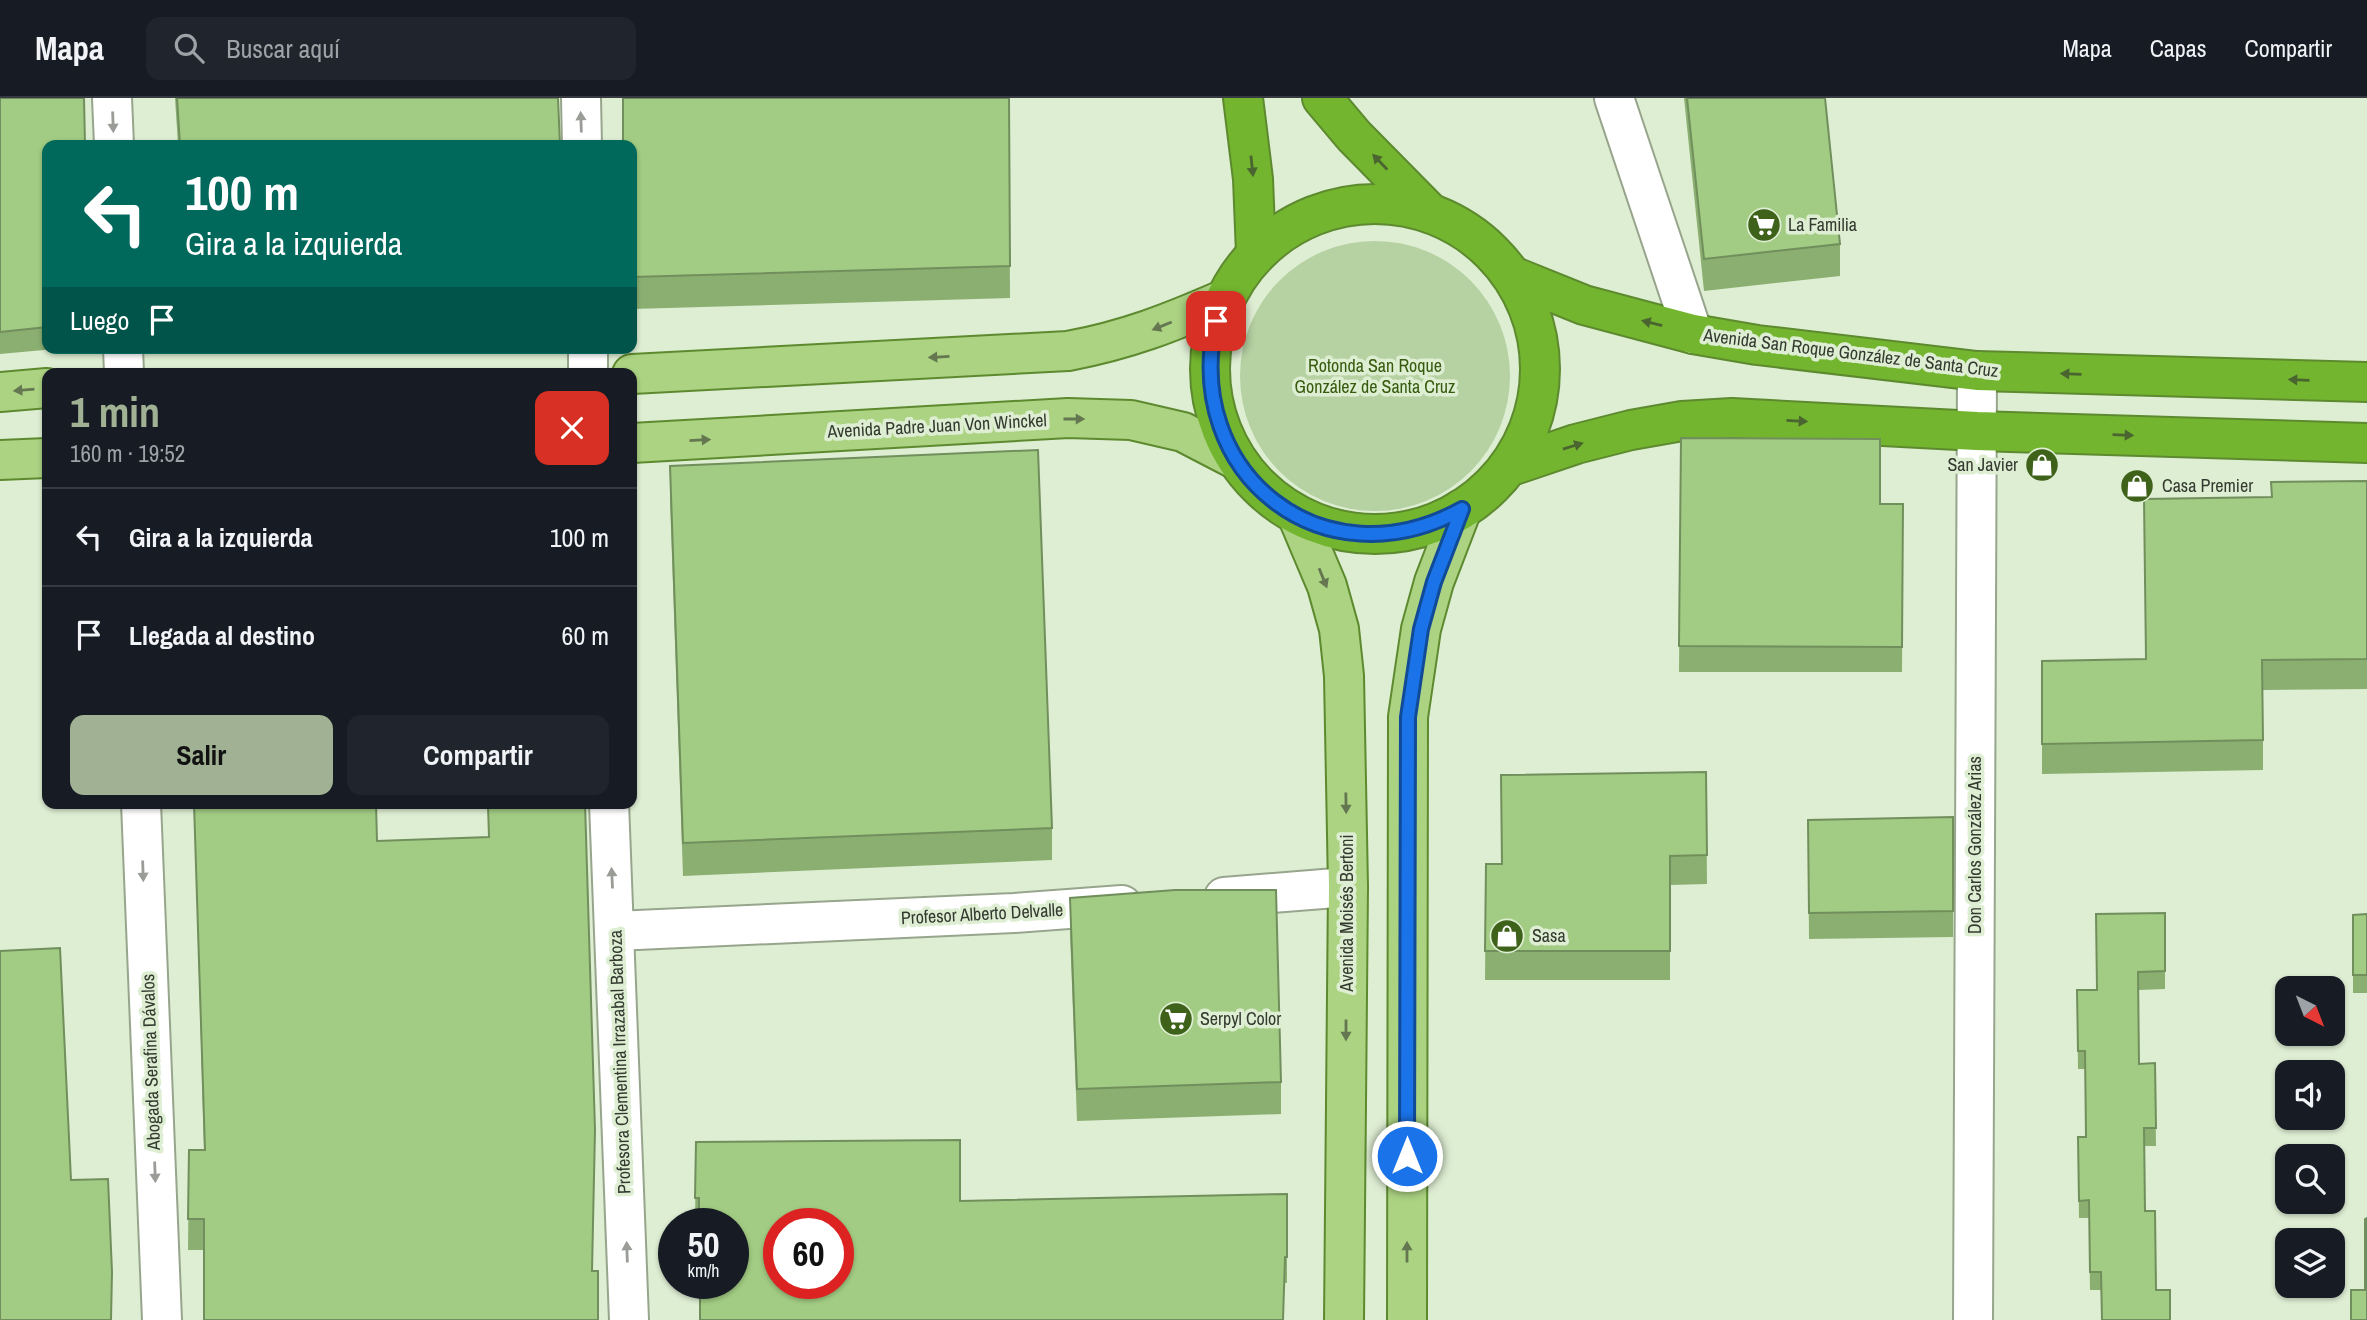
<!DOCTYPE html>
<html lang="es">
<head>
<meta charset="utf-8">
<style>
  :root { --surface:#171b24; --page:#20242c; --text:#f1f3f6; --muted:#9ea1a6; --line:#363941; --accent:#a0b293 }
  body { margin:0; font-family:"Archivo Narrow",sans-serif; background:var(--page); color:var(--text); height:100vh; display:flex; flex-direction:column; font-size:26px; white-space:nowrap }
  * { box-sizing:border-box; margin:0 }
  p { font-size:23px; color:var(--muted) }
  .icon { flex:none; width:38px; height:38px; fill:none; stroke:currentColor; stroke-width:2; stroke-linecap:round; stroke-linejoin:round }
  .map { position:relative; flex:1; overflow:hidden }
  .drawer { position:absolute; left:42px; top:270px; width:595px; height:441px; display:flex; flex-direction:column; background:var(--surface); border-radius:14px; box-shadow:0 2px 5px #0004 }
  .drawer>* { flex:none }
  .top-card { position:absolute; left:42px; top:42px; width:595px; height:214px; border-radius:14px; box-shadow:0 2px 5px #0004; background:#00695c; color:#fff; overflow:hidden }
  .needle { width:46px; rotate:138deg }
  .controls { position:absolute; left:2275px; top:878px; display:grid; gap:14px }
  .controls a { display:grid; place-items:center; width:70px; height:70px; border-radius:14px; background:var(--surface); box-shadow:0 2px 5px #0004; font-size:35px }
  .speed { position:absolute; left:658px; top:1110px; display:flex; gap:14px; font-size:35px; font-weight:700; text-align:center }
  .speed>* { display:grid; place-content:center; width:91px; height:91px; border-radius:50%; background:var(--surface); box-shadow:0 2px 5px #0004; line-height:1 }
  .speed small { font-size:18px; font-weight:400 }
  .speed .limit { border:10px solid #d22; background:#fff; color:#111 }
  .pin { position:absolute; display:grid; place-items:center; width:60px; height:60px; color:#fff; margin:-30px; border-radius:14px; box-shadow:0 4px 10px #0006 }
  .me { position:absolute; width:77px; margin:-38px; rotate:0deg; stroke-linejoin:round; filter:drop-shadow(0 0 5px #0008) }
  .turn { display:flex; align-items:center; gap:24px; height:147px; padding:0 28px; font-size:32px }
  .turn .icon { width:91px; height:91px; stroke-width:2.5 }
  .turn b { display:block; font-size:49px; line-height:60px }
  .then { display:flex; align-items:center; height:66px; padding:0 28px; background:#0003; gap:14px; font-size:26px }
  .round { display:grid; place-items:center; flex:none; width:74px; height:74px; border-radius:14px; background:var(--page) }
  .headline { display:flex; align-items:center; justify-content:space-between; height:119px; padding:0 28px }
  h1 { font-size:42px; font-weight:700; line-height:52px; color:var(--accent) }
  .primary-button { display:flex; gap:14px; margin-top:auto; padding:14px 28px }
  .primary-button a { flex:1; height:80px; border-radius:14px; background:var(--accent); color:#111; font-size:28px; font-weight:700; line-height:80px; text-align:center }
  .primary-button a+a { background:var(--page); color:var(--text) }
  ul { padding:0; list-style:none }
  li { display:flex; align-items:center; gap:21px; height:98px; padding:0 28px; border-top:2px solid var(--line) }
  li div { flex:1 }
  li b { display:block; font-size:26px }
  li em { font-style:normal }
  header { display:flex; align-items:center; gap:42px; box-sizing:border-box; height:98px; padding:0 35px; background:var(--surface); border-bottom:2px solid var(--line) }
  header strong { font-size:33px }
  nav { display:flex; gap:38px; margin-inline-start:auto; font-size:24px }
  .search { width:490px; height:63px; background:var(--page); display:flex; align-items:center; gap:18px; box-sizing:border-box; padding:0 24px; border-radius:14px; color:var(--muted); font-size:26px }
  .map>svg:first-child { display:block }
  .green { fill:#b6d1a2 }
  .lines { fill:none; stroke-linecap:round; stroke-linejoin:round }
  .minor-casing { stroke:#97a58c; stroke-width:42 }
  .major-casing { stroke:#5d8a2f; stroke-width:42 }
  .highway-casing { stroke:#5d8a2f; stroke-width:42 }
  .minor { stroke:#fff; stroke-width:38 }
  .major { stroke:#abd382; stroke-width:38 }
  .highway { stroke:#73b52f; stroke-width:38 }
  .wall { fill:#8baf71 }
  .building { fill:#a2cc83; stroke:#718f5c; stroke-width:2; fill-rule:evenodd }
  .oneway { fill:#9a9c98 }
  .oneway2 { fill:#4a6530 }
  .oneway3 { fill:#647751 }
  .route-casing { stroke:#114b97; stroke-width:18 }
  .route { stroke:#1a73e8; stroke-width:12 }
  .labels { text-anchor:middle; stroke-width:7; stroke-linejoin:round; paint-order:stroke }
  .poi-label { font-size:18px; fill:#343a30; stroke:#deeed3; text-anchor:start }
  .street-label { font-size:18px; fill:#343a30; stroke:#deeed3 }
  .park-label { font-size:18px; fill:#375b0e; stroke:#deeed3 }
</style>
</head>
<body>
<header>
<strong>Mapa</strong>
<div class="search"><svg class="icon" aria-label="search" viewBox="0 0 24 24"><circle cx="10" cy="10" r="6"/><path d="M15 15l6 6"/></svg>Buscar aquí</div>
<nav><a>Mapa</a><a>Capas</a><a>Compartir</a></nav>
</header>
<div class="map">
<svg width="2367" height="1222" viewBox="0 0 2367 1222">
  <rect width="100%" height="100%" fill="#deeed3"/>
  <circle class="green" cx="1375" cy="278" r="135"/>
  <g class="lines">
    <g class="minor-casing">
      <g id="minor">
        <path d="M 112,0 L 114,47"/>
        <path d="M 581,0 L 582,47"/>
        <path d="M 1614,0 L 1693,236"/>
        <path d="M 123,250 L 124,275"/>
        <path d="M 588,250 L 588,275"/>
        <path d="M 141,705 L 162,1222"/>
        <path d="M 609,705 L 629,1222"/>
        <path d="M 1224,799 L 1348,789"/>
        <path d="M 615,833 L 1014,815 L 1122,807"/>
        <path d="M 1973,1222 L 1977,273"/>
      </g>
    </g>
    <g class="major-casing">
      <g id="major">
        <path d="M 632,276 L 1068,253 C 1127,242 1170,225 1225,201"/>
        <path d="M 0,294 L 47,290"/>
        <path d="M 632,345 L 1068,320 L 1131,322 L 1183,334 L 1235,361"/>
        <path d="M 0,362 L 47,360"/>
        <path d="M 1297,417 L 1327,488 L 1339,531 L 1344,578 L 1348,789 L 1344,1222"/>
        <path d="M 1407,1222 L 1408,619 L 1421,531 L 1434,484 L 1462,411"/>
      </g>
    </g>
    <g class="highway-casing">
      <g id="highway">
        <path d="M 1243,0 L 1253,81 L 1256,156"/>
        <path d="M 1322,0 L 1354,38 L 1428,113"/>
        <circle cx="1375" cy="271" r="165"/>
        <path d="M 1512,178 L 1584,207 L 1693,236 L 1757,247 L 1977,273 L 2367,284"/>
        <path d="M 1508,369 L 1576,346 L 1631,332 L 1682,323 L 1732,320 L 1977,333 L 2367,345"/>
      </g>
    </g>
    <use href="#minor" class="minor"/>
    <use href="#major" class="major"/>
    <use href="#highway" class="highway"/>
  </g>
  <g class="wall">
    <path d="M 0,0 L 47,47 L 47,250 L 66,250 L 0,256 Z"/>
    <path d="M 175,0 L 558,0 L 560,47 L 178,47 Z"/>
    <path d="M 1009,0 L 1010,200 L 632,211 L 632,47 Z"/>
    <path d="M 1684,0 L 1825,0 L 1840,146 L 1840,178 L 1704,193 Z"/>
    <path d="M 187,250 L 221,250 L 187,252 Z"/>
    <path d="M 1681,340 L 1880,406 L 1903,406 L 1902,574 L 1679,574 Z"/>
    <path d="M 670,368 L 1052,730 L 1052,762 L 683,778 L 670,400 Z"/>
    <path d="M 2367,383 L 2367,591 L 2263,592 L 2263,672 L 2042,676 L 2042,563 L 2145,561 L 2271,399 Z"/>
    <path d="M 1706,674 L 1707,786 L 1670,787 L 1670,882 L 1485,882 L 1486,766 L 1502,766 Z"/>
    <path d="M 194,705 L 376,705 L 377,743 L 488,739 L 488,708 L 595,1063 L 204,1152 L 188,1152 L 189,1052 L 204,1052 Z"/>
    <path d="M 1953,719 L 1953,839 L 1809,841 L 1808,722 Z"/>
    <path d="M 1070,800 L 1281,984 L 1281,1016 L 1077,1023 L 1070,833 Z"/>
    <path d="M 2165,815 L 2165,891 L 2139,892 L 2139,966 L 2155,965 L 2156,1048 L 2145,1048 L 2101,1192 L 2090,1192 L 2089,1120 L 2079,1120 L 2078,1039 L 2086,1039 L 2085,971 L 2078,971 L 2077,892 L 2097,892 Z"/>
    <path d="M 2367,816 L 2367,895 L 2353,895 L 2353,817 Z"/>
    <path d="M 696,1044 L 960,1103 L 1287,1096 L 1287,1185 L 733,1125 L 695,1125 Z"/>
  </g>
  <g class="building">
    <path d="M 0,0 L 84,0 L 85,47 L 47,47 L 47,229 L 0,234 Z"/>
    <path d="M 177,0 L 558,0 L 560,47 L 180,47 Z"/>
    <path d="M 623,0 L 1009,0 L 1010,168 L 632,179 L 632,47 L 623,47 Z"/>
    <path d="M 1687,0 L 1825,0 L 1840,146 L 1704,161 Z"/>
    <path d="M 1681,340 L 1880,341 L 1880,406 L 1903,406 L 1902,549 L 1679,548 Z"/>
    <path d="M 1038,352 L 1052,730 L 683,745 L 670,368 Z"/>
    <path d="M 2367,383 L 2367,561 L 2262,562 L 2263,642 L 2042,646 L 2042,563 L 2146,561 L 2144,401 L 2272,399 L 2271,384 Z"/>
    <path d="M 1706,674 L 1707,757 L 1670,758 L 1670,853 L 1485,853 L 1486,766 L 1502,766 L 1501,677 Z"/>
    <path d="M 194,705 L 376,705 L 377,743 L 489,739 L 488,708 L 585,705 L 595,1032 L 592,1173 L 598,1173 L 598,1222 L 204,1222 L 204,1121 L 188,1121 L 189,1052 L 205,1052 Z"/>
    <path d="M 1953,719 L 1953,813 L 1809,815 L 1808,722 Z"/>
    <path d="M 1175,792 L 1276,792 L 1281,984 L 1077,991 L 1070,800 Z"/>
    <path d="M 2165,815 L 2165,873 L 2138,874 L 2139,966 L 2155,965 L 2156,1030 L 2144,1030 L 2145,1113 L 2155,1113 L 2156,1192 L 2170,1192 L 2170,1222 L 2102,1222 L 2101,1174 L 2090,1174 L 2089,1102 L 2079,1103 L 2078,1039 L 2086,1039 L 2085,953 L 2078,953 L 2077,892 L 2097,892 L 2096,816 Z"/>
    <path d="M 2367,816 L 2367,877 L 2353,877 L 2353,817 Z"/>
    <path d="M 60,850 L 71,1082 L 108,1081 L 112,1174 L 111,1222 L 0,1222 L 0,853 Z"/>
    <path d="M 960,1042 L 960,1103 L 1287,1096 L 1287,1159 L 1285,1159 L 1283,1222 L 700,1222 L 700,1185 L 733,1185 L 733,1125 L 699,1125 L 699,1100 L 695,1100 L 696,1044 ZM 779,1125 L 838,1125 L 838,1185 L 779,1185 Z"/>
    <path d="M 2367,1120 L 2367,1222 L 2351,1222 L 2351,1192 L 2365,1192 L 2365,1121 Z"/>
  </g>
  <defs><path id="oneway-solid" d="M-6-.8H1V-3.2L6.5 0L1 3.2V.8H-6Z" transform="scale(1.75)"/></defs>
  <g class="oneway">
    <use href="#oneway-solid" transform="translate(113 24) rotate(88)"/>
    <use href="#oneway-solid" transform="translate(581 24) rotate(-92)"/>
    <use href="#oneway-solid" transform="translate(143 773) rotate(88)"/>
    <use href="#oneway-solid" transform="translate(612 780) rotate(-93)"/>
    <use href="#oneway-solid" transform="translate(155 1074) rotate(88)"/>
    <use href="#oneway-solid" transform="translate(627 1154) rotate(-92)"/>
  </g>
  <g class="oneway2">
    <use href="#oneway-solid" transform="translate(1380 64) rotate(-134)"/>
    <use href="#oneway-solid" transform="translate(1252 68) rotate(84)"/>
    <use href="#oneway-solid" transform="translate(1652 225) rotate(-166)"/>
    <use href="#oneway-solid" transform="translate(2071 276) rotate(-178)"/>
    <use href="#oneway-solid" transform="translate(2299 282) rotate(-178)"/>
    <use href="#oneway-solid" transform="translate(1797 323) rotate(3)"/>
    <use href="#oneway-solid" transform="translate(2123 337) rotate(2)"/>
    <use href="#oneway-solid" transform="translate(1573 348) rotate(-17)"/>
  </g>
  <g class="oneway3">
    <use href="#oneway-solid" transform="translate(1162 228) rotate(158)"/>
    <use href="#oneway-solid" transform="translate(939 259) rotate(177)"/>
    <use href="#oneway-solid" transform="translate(24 292) rotate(175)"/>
    <use href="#oneway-solid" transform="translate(1074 321)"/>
    <use href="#oneway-solid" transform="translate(700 342) rotate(-3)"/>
    <use href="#oneway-solid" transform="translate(1323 480) rotate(68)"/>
    <use href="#oneway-solid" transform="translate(1346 705) rotate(89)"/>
    <use href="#oneway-solid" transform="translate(1346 932) rotate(90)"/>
    <use href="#oneway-solid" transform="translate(1407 1154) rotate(-90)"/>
  </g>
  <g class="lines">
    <g class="route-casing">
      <path id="route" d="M 1216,223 C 1181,376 1324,488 1462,411 L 1434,484 L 1421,531 L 1408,619 L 1407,1058"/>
    </g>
    <use href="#route" class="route"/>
  </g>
  <defs>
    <g id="supermarket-disc" transform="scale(1.75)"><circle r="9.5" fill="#3e621a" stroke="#deeed3"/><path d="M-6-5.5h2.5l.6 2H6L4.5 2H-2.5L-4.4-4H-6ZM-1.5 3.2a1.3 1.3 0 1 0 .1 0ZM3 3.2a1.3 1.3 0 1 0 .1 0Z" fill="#fff"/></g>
    <g id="shop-disc" transform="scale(1.75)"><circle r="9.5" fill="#3e621a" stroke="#deeed3"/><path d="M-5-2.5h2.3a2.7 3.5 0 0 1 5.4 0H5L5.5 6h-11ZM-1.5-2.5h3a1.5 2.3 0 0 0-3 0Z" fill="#fff"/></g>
  </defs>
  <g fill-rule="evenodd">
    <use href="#supermarket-disc" x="1764" y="127"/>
    <use href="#shop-disc" x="2042" y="367"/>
    <use href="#shop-disc" x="2137" y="388"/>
    <use href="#shop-disc" x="1507" y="838"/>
    <use href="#supermarket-disc" x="1176" y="921"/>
  </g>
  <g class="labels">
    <g class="poi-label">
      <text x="1788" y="133">La Familia</text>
      <text x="2018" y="373" text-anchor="end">San Javier</text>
      <text x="2162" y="394">Casa Premier</text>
      <text x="1532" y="844">Sasa</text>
      <text x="1200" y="927">Serpyl Color</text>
    </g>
    <g class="street-label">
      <text transform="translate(1851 255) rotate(7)" y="6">Avenida San Roque González de Santa Cruz</text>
      <text transform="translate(937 328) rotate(-3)" y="6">Avenida Padre Juan Von Winckel</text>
      <text transform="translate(1975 747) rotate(-90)" y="6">Don Carlos González Arias</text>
      <text transform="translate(1347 815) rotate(-90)" y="6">Avenida Moisés Bertoni</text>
      <text transform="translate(982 816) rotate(-3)" y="6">Profesor Alberto Delvalle</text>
      <text transform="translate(151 964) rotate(-92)" y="6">Abogada Serafina Dávalos</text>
      <text transform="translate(620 964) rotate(-92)" y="6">Profesora Clementina Irrazabal Barboza</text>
    </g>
    <g class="park-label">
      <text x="1375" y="274">Rotonda San Roque<tspan x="1375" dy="21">González de Santa Cruz</tspan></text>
    </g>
  </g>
</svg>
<div class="controls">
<a><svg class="needle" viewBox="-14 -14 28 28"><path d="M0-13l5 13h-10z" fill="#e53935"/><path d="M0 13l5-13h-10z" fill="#9ea1a6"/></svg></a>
<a><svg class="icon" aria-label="sound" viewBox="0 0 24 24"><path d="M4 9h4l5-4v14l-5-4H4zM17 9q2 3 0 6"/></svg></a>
<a><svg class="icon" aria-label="search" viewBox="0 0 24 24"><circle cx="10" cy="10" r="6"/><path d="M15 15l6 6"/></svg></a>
<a><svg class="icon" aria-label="layers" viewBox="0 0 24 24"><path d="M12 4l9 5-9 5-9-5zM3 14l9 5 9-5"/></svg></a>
</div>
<div class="speed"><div>50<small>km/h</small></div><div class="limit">60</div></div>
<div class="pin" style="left:1216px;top:223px;background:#d93025"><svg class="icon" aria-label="arrive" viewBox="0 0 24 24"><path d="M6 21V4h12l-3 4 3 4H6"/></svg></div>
<svg class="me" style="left:1407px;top:1058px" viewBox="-20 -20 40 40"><circle r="17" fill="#1a73e8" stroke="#fff" stroke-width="3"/><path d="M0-11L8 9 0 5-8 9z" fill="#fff"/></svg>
<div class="top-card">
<div class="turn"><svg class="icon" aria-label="left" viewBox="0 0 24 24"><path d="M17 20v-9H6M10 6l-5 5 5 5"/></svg><div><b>100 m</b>Gira a la izquierda</div></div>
<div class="then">Luego<svg class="icon" aria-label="arrive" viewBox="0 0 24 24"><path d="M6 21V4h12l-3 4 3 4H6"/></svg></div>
</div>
<section class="drawer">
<div class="headline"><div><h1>1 min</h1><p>160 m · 19:52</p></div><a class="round" style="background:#d93025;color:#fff"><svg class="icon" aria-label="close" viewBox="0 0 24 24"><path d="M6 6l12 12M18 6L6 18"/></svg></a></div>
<ul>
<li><svg class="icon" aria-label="left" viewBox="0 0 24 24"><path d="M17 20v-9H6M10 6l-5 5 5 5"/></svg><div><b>Gira a la izquierda</b></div><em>100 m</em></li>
<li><svg class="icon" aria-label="arrive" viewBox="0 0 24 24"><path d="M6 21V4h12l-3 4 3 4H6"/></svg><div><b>Llegada al destino</b></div><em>60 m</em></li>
</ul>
<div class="primary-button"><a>Salir</a><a>Compartir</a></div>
</section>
</div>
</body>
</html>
